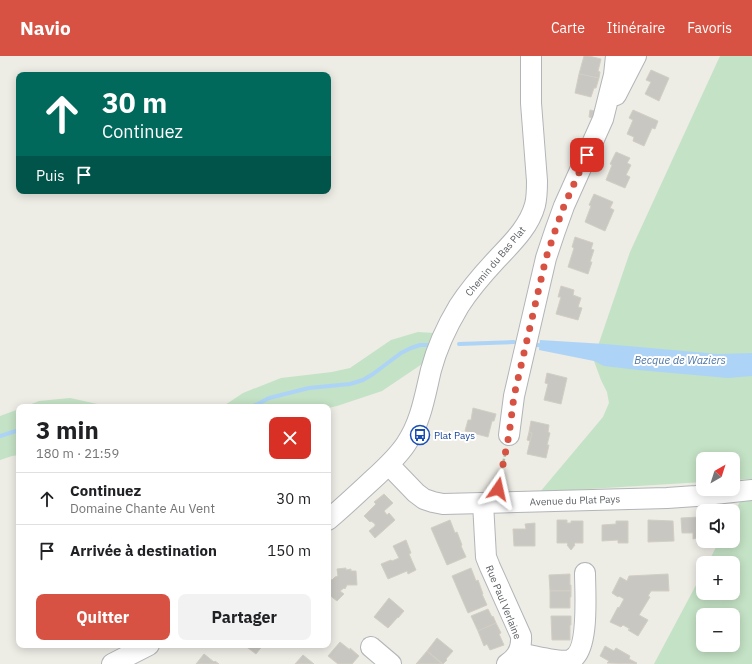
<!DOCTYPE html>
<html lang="fr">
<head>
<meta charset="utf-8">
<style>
  :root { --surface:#fff; --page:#f2f2f2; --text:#202124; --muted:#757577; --line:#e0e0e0; --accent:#d75242 }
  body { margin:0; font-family:"IBM Plex Sans",sans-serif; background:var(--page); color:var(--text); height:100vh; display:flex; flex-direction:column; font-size:15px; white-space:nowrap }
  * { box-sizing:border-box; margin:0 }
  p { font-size:13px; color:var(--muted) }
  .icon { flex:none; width:22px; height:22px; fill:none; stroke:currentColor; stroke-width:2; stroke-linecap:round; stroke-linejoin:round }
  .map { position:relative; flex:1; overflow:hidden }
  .sheet { position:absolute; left:16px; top:348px; width:315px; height:244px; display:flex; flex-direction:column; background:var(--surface); border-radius:8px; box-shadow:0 2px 10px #0003 }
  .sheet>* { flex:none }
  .hud { position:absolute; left:16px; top:16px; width:315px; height:122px; border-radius:8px; box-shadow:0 2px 10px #0003; background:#00695c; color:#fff; overflow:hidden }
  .needle { width:26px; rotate:39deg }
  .fabs { position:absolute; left:696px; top:396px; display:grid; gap:8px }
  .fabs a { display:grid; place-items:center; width:44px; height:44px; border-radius:8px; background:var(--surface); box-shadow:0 2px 10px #0003; font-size:20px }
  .pin { position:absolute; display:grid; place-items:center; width:34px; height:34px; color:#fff; margin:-17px; border-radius:8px; box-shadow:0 2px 6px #0006 }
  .me { position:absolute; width:44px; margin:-22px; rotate:11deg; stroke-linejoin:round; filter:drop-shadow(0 0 3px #0008) }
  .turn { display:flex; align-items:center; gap:14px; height:84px; padding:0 20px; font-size:18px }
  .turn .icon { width:52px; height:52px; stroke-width:2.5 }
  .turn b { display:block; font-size:28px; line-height:34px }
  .then { display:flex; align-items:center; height:38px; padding:0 20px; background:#0003; gap:8px; font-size:15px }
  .round { display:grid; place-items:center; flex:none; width:42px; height:42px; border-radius:8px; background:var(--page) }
  .summary { display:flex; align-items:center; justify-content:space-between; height:68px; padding:0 20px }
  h1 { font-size:24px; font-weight:800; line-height:30px }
  .button { display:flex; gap:8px; margin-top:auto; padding:8px 20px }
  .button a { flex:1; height:46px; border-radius:8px; background:var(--accent); color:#fff; font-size:16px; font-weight:800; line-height:46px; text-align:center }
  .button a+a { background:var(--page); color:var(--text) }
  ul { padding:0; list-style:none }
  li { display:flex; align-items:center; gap:12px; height:52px; padding:0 20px; border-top:1px solid var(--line) }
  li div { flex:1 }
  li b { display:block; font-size:15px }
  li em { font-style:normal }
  header { display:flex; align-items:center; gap:24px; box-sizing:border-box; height:56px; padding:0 20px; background:var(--accent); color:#fff }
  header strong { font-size:19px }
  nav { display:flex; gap:22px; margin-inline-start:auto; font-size:14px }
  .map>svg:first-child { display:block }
  .green { fill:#c4e2c5; fill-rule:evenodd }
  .water { fill:#add4f6 }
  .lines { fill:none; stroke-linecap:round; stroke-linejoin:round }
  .stream { stroke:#add4f6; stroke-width:4 }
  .building { fill:#c9c7c2; stroke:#d2cec4 }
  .minor-casing { stroke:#b2b5b8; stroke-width:22 }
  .path { stroke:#9dc1a8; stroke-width:2.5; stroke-dasharray:4 2; stroke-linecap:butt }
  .minor { stroke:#fff; stroke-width:20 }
  .route { stroke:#d75242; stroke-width:7; stroke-dasharray:0 12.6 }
  .labels { text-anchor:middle; stroke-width:4; stroke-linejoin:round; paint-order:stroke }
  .street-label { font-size:10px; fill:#5d6064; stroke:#fff }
  .transit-label { font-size:10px; fill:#164399; stroke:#fff; text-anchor:start }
  .water-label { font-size:11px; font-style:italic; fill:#4c75a6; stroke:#fff }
</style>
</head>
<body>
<header>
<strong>Navio</strong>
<nav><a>Carte</a><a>Itinéraire</a><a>Favoris</a></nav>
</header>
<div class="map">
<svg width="752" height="608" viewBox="0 0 752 608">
  <rect width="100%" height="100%" fill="#edece5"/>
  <g class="green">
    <path d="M 720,0 L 752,0 L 752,423 L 733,424 L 733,403 L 703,403 L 703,426 L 540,436 L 603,361 L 609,347 L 607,336 L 601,324 L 594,305 L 599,287 L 630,196 Z"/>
    <path d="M 418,276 L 434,277 L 425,306 L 382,335 L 337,350 L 328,352 L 328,351 L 222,351 L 243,337 L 281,322 L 332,316 L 350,312 L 391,284 Z"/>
    <path d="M 70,342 L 111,351 L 24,351 L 39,345 Z"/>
    <path d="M 19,353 L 19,399 L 12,400 L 0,404 L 0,360 Z"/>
    <path d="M 752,442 L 752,608 L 654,608 L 703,516 L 703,537 L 733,537 L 733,507 L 708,507 L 719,485 L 733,485 L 733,459 L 741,444 ZM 703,559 L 733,559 L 733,589 L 703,589 Z"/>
  </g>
  <path class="water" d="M 540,284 L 605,288 L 718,298 L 752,297 L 752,320 L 728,322 L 638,314 L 604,310 L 594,305 L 539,294 Z"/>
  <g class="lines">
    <g class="stream">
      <path d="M 459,288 L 514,286"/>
      <path d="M 537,289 L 545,290"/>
      <path d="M 252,351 L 269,342 L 309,332 L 350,328 L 363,324 L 373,318 L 401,297 L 411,292 L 420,289 L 429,289"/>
      <path d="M 0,380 L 19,374"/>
    </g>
  </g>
  <g class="building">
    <path d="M 584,0 L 589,0 L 601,3 L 598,15 L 600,16 L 599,22 L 579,18 Z"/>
    <path d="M 651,14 L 669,22 L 659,45 L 645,38 L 651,26 L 646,24 Z"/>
    <path d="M 579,18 L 599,22 L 596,32 L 594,32 L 591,41 L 575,37 Z"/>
    <path d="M 590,54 L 595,55 L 593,62 L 589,61 Z"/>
    <path d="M 633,54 L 658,65 L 655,73 L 652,72 L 644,90 L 633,85 L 634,81 L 627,78 L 633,64 L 629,62 Z"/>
    <path d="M 616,96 L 630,102 L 627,107 L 631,109 L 626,119 L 630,121 L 625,132 L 606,124 L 612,109 L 610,108 Z"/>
    <path d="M 594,138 L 613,146 L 610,152 L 614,154 L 605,175 L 585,166 L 591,150 L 589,149 Z"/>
    <path d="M 575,181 L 593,187 L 591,193 L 594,194 L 590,206 L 592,206 L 588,218 L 568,211 L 574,192 L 572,191 Z"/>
    <path d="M 561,230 L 574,234 L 573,239 L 581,242 L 578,251 L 582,252 L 578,264 L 556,258 L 561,241 L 558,241 Z"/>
    <path d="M 547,317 L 567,322 L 561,348 L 544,344 L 548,328 L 545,327 Z"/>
    <path d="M 473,352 L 496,358 L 494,365 L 492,365 L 488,381 L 465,375 L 468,364 L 471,364 Z"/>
    <path d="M 531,365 L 549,369 L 548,376 L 550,377 L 547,389 L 549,389 L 546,402 L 527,398 L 532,377 L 529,376 Z"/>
    <path d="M 529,376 L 532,377 L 530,385 L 527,384 Z"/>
    <path d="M 384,438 L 393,447 L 384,455 L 387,459 L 389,457 L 395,464 L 375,482 L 369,475 L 375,470 L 375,468 L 371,465 L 370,466 L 364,460 L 376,448 L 374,446 Z"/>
    <path d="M 700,461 L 700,462 L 703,462 L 703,485 L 712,485 L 712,487 L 697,488 L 697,482 L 693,483 L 693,477 L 682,477 L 681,462 Z"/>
    <path d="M 450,464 L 455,477 L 457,476 L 462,489 L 461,490 L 466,501 L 447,509 L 431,472 Z"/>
    <path d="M 557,464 L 567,464 L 567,467 L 571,467 L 571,465 L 583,465 L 583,487 L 575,487 L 574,488 L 575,489 L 571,494 L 567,489 L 568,488 L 567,487 L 557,487 Z"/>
    <path d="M 648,464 L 673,465 L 674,485 L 648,486 Z"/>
    <path d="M 616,465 L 628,465 L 628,487 L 618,487 L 618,484 L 602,485 L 602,469 L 616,468 Z"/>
    <path d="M 535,467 L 535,490 L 514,490 L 513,473 L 526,473 L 525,468 Z"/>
    <path d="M 406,484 L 411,497 L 409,498 L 416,514 L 408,518 L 407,515 L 388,523 L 381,508 L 391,504 L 392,505 L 399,502 L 393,490 Z"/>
    <path d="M 346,512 L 346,514 L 351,513 L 351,515 L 356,515 L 357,529 L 347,529 L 345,533 L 344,532 L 340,535 L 344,538 L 337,545 L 328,538 L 328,526 L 330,523 L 332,524 L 335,521 L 338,520 L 337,513 Z"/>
    <path d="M 471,512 L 476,525 L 478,524 L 483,538 L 482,538 L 487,549 L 468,557 L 452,520 Z"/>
    <path d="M 570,518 L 570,529 L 571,529 L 571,535 L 550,535 L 549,519 Z"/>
    <path d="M 668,518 L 669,535 L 651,535 L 648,540 L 650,541 L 639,559 L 648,564 L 638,580 L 628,574 L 630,573 L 623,569 L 621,571 L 610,566 L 618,551 L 619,552 L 624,543 L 619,540 L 618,541 L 612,537 L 620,521 L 627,525 L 629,520 Z"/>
    <path d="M 550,535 L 571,535 L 571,541 L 570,541 L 570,552 L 550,552 Z"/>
    <path d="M 389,542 L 404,555 L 398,562 L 398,561 L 388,572 L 374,561 Z"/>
    <path d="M 488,553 L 492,561 L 493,560 L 496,567 L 478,575 L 471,560 Z"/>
    <path d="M 551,560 L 571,560 L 571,569 L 570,569 L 570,584 L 552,584 Z"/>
    <path d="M 496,567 L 501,577 L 499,578 L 504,589 L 490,594 L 487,588 L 484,590 L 478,575 Z"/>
    <path d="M 437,582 L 453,595 L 446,603 L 447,604 L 443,608 L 427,595 Z"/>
    <path d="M 340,586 L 350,594 L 350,592 L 359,600 L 352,608 L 338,608 L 328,600 Z"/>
    <path d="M 244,589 L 263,589 L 256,598 Z"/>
    <path d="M 605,590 L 614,595 L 616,592 L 630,600 L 629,603 L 637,607 L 636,608 L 607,607 L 609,605 L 600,600 Z"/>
    <path d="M 427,595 L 442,608 L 416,608 Z"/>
    <path d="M 204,598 L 214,606 L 215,605 L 219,608 L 196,608 Z"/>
    <path d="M 303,599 L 314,608 L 295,608 Z"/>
  </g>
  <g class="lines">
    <g class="minor-casing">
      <g id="minor">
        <path d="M 616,39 L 636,0"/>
        <path d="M 509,379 L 514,340 L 546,202 L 555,175 L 564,150 L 603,63 L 614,19 L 616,0"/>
        <path d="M 389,409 L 416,437 L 424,443 L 433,446 L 443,448 L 483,447 L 667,442 L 696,440 L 752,434"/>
        <path d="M 483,447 L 486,501 L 490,511 L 521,580 C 522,593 517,602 507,608"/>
        <path d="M 328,464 C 342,452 355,440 369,427 C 382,415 396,403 406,388 C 421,366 425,339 431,314 C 437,291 447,270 459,250 C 470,233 483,218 497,203 C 512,187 529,171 535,149 C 537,141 537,133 537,125 L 531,47 L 531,0"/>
        <path d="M 371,591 L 391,608"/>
        <path d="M 519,597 C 530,599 560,607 570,604 C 590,597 585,535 585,517"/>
        <path d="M 112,608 L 149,589"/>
      </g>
    </g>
    <path class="path" d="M 498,430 L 506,394"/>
    <use href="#minor" class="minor"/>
  </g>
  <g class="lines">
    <path class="route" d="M 498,433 L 509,379 L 514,340 L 546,202 L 555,175 L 564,150 L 587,99"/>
  </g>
  <defs>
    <g id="bus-ring" transform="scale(1)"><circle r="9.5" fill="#fff" stroke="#1a4fb4" stroke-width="1.5"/><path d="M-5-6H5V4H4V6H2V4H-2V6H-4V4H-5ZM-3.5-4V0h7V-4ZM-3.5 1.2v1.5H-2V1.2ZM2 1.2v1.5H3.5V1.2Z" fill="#1a4fb4"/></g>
  </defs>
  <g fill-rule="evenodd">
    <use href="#bus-ring" x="420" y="379"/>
  </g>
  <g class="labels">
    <g class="street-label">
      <text transform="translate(495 205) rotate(-50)" y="4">Chemin du Bas Plat</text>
      <text transform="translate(575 444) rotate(-2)" y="4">Avenue du Plat Pays</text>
      <text transform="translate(504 546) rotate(68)" y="4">Rue Paul Verlaine</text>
    </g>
    <g class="transit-label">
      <text x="434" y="383">Plat Pays</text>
    </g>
    <g class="water-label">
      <text x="680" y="308">Becque de Waziers</text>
    </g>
  </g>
</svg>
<div class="fabs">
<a><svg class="needle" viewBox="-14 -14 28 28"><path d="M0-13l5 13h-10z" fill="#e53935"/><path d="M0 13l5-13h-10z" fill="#757577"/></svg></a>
<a><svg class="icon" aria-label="sound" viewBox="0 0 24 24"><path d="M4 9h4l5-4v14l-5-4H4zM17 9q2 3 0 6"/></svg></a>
<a>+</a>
<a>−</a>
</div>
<div class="pin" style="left:587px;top:99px;background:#d93025"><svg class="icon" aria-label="arrive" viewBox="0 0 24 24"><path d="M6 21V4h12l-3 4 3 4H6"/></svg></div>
<svg class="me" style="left:498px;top:433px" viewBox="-20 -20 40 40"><path d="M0-17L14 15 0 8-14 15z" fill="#d75242" stroke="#fff" stroke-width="4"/></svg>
<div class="hud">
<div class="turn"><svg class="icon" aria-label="ahead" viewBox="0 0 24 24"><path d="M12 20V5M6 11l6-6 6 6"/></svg><div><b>30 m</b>Continuez</div></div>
<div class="then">Puis<svg class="icon" aria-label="arrive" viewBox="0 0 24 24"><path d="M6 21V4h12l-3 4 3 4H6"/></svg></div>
</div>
<section class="sheet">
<div class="summary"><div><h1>3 min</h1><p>180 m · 21:59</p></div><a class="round" style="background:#d93025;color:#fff"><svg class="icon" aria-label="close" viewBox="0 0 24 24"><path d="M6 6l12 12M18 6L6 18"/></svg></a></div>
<ul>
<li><svg class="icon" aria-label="ahead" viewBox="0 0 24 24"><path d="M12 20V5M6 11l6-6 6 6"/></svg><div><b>Continuez</b><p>Domaine Chante Au Vent</p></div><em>30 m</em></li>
<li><svg class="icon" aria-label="arrive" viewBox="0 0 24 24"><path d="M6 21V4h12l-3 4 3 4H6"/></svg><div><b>Arrivée à destination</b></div><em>150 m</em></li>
</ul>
<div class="button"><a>Quitter</a><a>Partager</a></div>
</section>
</div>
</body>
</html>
